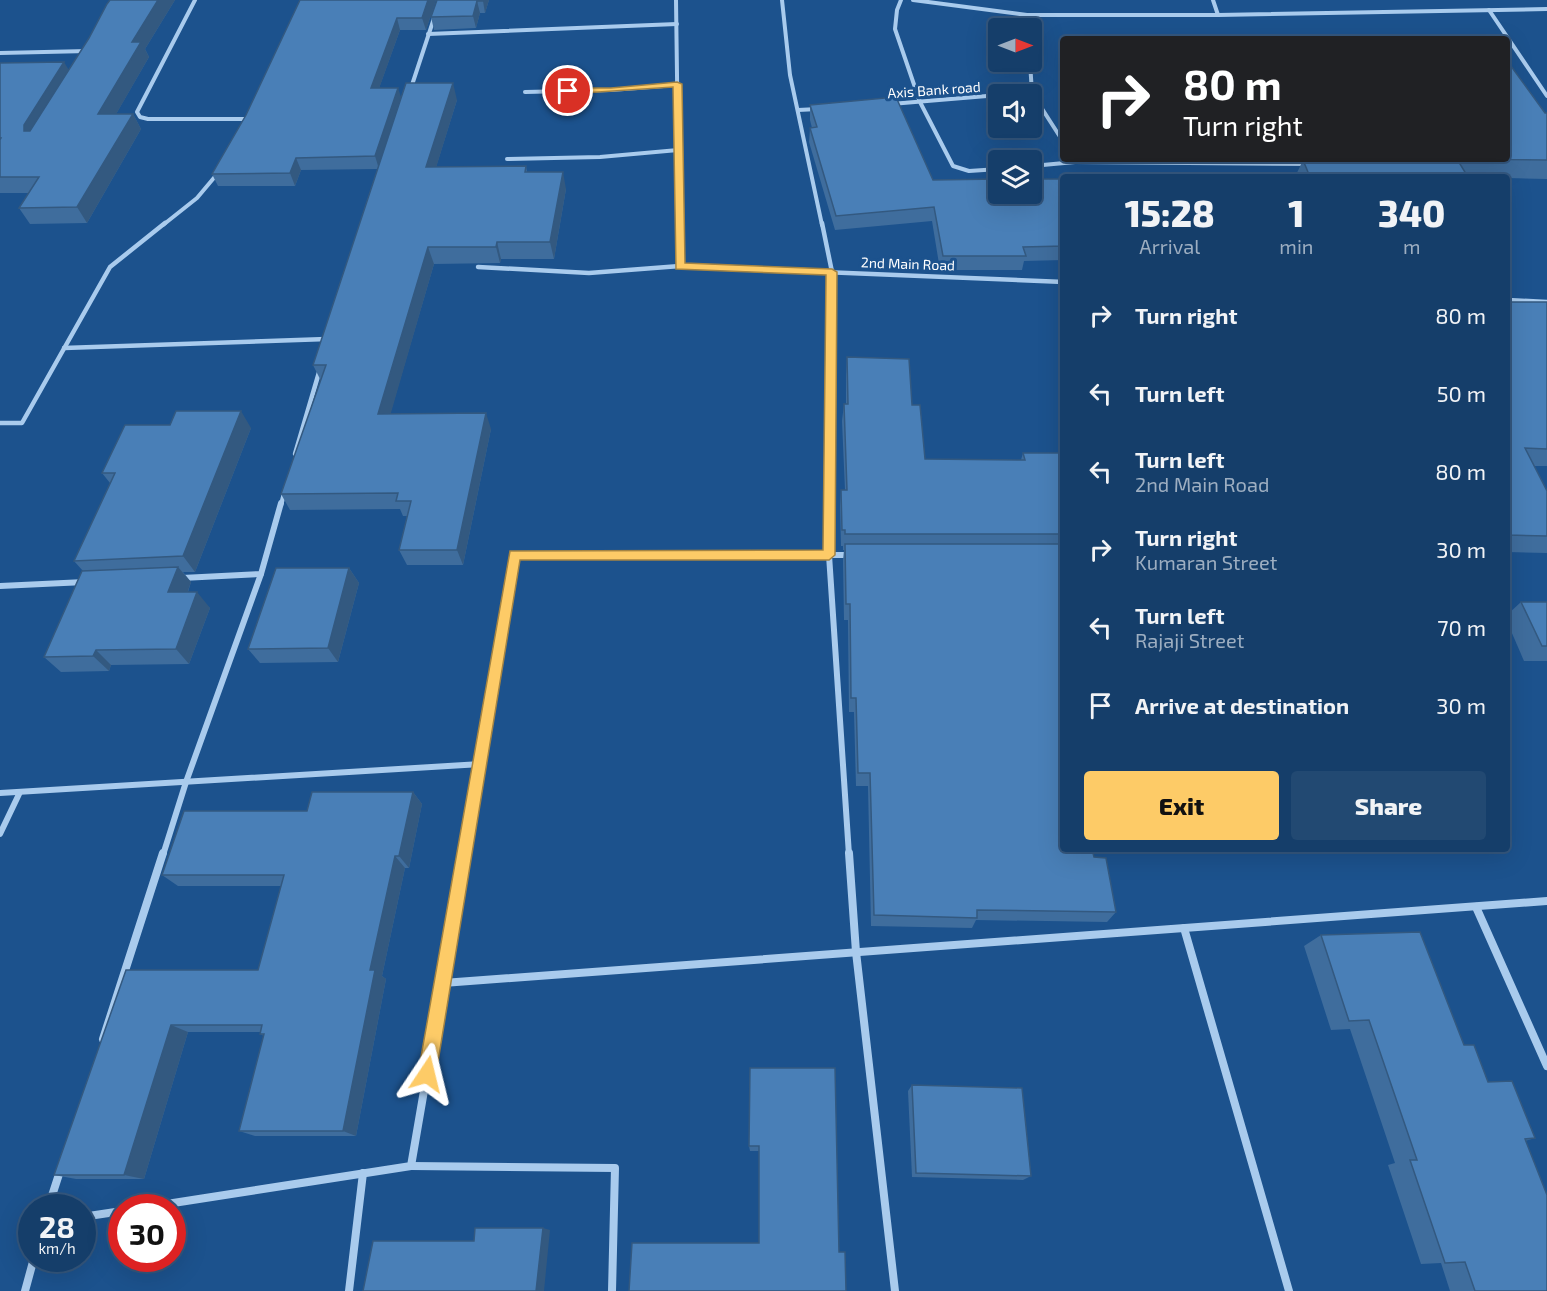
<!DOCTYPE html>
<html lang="en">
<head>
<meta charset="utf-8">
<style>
  :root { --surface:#153e6a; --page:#224972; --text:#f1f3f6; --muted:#9daec1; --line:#34577e; --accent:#fdcb67 }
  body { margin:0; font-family:"Exo 2",sans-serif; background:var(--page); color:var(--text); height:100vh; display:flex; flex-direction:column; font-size:22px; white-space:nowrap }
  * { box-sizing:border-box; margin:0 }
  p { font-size:20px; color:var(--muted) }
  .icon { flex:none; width:33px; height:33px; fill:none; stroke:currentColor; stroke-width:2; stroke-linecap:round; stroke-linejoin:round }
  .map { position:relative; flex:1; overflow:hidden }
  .drawer { position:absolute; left:1060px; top:174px; width:450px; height:678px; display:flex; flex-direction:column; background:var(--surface); border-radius:6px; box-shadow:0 6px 24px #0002,0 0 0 2px var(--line) }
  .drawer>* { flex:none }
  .top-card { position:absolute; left:1060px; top:36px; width:450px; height:126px; border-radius:6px; box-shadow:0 6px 24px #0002,0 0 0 2px var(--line); background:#202124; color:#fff; overflow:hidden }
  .needle { width:39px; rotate:90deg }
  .controls { position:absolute; left:988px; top:18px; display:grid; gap:12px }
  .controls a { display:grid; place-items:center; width:54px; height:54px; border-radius:6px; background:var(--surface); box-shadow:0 6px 24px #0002,0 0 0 2px var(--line); font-size:30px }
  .speed { position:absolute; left:18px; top:1194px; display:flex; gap:12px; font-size:30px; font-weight:700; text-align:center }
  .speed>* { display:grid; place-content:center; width:78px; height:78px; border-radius:50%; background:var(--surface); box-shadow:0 6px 24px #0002,0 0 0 2px var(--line); line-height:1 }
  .speed small { font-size:15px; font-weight:400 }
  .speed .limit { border:9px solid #d22; background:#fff; color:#111 }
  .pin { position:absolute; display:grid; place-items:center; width:51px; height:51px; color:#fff; margin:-26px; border:3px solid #fff; border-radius:50%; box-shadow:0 2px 6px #0007 }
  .me { position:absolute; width:66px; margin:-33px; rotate:10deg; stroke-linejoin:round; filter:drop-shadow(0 0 4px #0008) }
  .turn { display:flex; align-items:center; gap:21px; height:126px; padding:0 24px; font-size:27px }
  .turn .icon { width:78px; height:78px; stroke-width:2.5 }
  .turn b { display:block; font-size:42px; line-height:51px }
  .eta { display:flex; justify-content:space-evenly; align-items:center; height:102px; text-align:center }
  .eta b { font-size:36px; font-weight:800; line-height:42px }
  .cta { display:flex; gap:12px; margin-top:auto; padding:12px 24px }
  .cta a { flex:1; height:69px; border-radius:6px; background:var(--accent); color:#111; font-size:24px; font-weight:800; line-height:69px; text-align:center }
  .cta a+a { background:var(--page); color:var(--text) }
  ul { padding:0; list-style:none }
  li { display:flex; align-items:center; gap:18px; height:78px; padding:0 24px }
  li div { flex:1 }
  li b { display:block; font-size:22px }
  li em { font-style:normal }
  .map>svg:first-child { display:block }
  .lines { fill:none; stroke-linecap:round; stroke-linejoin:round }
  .minor-far3 { stroke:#a9cbed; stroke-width:4 }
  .minor-far2 { stroke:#a9cbed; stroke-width:4.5 }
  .minor-far1 { stroke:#a9cbed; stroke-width:6 }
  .minor { stroke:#a9cbed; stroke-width:8 }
  .wall { fill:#3f6d9d }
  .shaded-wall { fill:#335980 }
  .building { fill:#497fb7; stroke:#335980; stroke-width:1.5 }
  .route { fill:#fdcb67; stroke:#a48443; stroke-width:1.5 }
  .labels { text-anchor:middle; stroke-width:6; stroke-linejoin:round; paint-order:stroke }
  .far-street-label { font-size:14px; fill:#fff; stroke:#1c528d }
</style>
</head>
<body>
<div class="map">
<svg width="1547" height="1291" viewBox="0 0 1547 1291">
  <rect width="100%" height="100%" fill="#1c528d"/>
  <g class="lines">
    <g class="minor-far3">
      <path d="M 195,0 L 137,112 L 140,117 L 148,119 L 250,119"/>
      <path d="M 676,0 L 679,225"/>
      <path d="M 782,0 L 790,75 L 822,225"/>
      <path d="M 901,0 L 897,10 L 895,29 L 920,102 L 953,166 L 969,171 L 999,169"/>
      <path d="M 913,0 L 1027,15 L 1028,28"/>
      <path d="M 1213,0 L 1218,15"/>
      <path d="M 1489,10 L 1547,96"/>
      <path d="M 1027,15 L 1218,15 L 1547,9"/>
      <path d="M 428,34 L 677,24"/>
      <path d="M 0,53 L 88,51"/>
      <path d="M 1030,62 L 1032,93"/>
      <path d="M 410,91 L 440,0"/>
      <path d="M 525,92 L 611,90 L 677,85"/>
      <path d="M 1009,94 L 1032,93 L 1064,143"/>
      <path d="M 891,104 L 999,95"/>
      <path d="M 798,110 L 818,109"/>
      <path d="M 507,159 L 600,157 L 678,150"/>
      <path d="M 1073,159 L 1075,162 L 1308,164"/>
      <path d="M 1032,166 L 1075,162"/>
      <path d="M 163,225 L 197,198 L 218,173"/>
    </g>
    <g class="minor-far2">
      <path d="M 679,223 L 680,266"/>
      <path d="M 822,223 L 832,272 L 830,505"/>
      <path d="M 478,267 L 589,273 L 680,266 L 1064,282"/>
      <path d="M 1508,300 L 1547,302"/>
      <path d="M 64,348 L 327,339"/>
      <path d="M 0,423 L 22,423 L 110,267 L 165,223"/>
      <path d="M 295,454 L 320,369"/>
      <path d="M 281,505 L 285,490"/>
    </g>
    <g class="minor-far1">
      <path d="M 830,503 L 829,555 L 849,855"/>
      <path d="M 182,578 L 261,574 L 281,503"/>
      <path d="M 0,586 L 85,582"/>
      <path d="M 481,764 L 514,555 L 851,555"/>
      <path d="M 0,793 L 481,764 L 465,855"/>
      <path d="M 0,834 L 20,792"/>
      <path d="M 163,855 L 186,782 L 261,574"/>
    </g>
    <g class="minor">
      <path d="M 849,853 L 856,952 L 895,1291"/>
      <path d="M 1476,907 L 1547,1066"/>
      <path d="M 1184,928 L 1289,1291"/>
      <path d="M 443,983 L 1547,901"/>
      <path d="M 103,1039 L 163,853"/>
      <path d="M 411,1166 L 615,1168 L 612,1291"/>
      <path d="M 48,1208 L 61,1168"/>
      <path d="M 141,1208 L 411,1166 L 465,853"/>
      <path d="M 82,1217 L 122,1211"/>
      <path d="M 25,1291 L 34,1258"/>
      <path d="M 349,1291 L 363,1173"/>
    </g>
  </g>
  <g class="wall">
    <path d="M 110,0 L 175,0 L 145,49 L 149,57 L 116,114 L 133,114 L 141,129 L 87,223 L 30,224 L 19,208 L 29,193 L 0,193 L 0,63 L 69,70 L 89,38 Z"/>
    <path d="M 300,0 L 436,0 L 426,30 L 400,30 L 379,88 L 401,97 L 457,100 L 436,167 L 526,166 L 527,172 L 566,189 L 554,259 L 501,259 L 500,263 L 434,264 L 390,414 L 491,429 L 463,565 L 407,565 L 399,550 L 407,516 L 403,516 L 400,509 L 290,510 L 281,494 L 321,381 L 313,365 L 378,169 L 301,170 L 295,186 L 218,186 L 212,174 L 246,115 Z"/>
    <path d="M 437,0 L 489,0 L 485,13 L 480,13 L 476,28 L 434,30 L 431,17 Z"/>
    <path d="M 810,105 L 933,180 L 1064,179 L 1064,260 L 1024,261 L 1022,270 L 940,270 L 932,221 L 835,230 L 809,142 L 810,128 L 812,128 L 810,120 Z"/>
    <path d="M 1545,113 L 1547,113 L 1547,179 L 1508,178 L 1508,177 L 1295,177 L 1303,160 L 1366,161 L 1366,160 L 1358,160 L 1357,159 L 1508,159 Z"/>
    <path d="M 1508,302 L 1547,302 L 1547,466 L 1534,466 L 1547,491 L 1547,553 L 1508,552 Z"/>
    <path d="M 847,357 L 912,405 L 925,459 L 1021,460 L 1023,453 L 1064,453 L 1064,722 L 1062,722 L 1064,849 L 1094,857 L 1116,912 L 1107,922 L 976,920 L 972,928 L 871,926 L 868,786 L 856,786 L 854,712 L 849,712 L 848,620 L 844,620 L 843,560 L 844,550 L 843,550 L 843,546 L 841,546 L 840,506 L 841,490 L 845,490 L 842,421 L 844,404 L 846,404 L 846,375 Z"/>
    <path d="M 251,428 L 195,572 L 183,572 L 191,582 L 188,592 L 210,608 L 189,664 L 111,665 L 109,671 L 61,672 L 44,657 L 83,571 L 74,561 L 110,483 L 102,473 Z"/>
    <path d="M 349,568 L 359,583 L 338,662 L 260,663 L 248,649 Z"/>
    <path d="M 1521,602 L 1547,602 L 1547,661 L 1524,661 L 1508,624 L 1508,614 Z"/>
    <path d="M 413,792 L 422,804 L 409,868 L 405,868 L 382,976 L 386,979 L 356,1136 L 255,1136 L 239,1131 L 264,1036 L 260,1034 L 260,1032 L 188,1032 L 144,1179 L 76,1179 L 54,1175 L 126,970 L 258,970 L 281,886 L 178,886 L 162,875 L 307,811 Z"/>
    <path d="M 1321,935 L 1464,1045 L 1488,1082 L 1535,1138 L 1525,1141 L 1547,1291 L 1450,1291 L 1441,1263 L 1421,1264 L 1388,1165 L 1395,1163 L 1350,1029 L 1331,1030 L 1304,946 Z"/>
    <path d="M 750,1068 L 839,1252 L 759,1243 L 759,1151 L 750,1151 L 749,1146 Z"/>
    <path d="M 912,1085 L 1031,1176 L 1023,1180 L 912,1177 L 908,1091 Z"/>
  </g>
  <g class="shaded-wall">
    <path d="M 158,0 L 175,0 L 145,49 L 149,57 L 107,130 L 98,114 L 132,42 Z"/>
    <path d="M 428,0 L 436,0 L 426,30 L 422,18 Z"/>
    <path d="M 483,0 L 489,0 L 485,13 L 483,1 Z"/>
    <path d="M 477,1 L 480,13 L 476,28 L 473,16 Z"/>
    <path d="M 397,18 L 400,30 L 375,100 L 371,88 Z"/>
    <path d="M 64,62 L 73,77 L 33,141 L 24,131 L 24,125 Z"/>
    <path d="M 453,83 L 457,100 L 431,184 L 426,167 Z"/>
    <path d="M 398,88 L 402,100 L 379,169 L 375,156 Z"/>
    <path d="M 133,114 L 141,129 L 87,223 L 77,207 Z"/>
    <path d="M 296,158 L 301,170 L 295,186 L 290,173 Z"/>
    <path d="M 563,172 L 566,189 L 554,259 L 550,242 Z"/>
    <path d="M 497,242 L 501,259 L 500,263 L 496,247 Z"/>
    <path d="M 428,247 L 434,264 L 386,430 L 378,414 Z"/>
    <path d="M 241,411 L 251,428 L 195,572 L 183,556 Z"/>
    <path d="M 486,413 L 491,429 L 463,565 L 457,550 Z"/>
    <path d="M 178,567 L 191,582 L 182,608 L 168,592 Z"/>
    <path d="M 349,568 L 359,583 L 338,662 L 328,648 Z"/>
    <path d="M 197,592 L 210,608 L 189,664 L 176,649 Z"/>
    <path d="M 96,650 L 111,665 L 109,671 L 93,656 Z"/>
    <path d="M 413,792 L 422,804 L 409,868 L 399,856 Z"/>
    <path d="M 395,856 L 405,868 L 382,976 L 386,979 L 356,1136 L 343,1131 L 370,970 Z"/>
    <path d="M 171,1025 L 188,1032 L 144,1179 L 124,1175 Z"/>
    <path d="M 543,1228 L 550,1230 L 544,1291 L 536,1291 Z"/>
  </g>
  <g class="building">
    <path d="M 110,0 L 158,0 L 132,42 L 141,42 L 98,114 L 133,114 L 77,207 L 19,208 L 39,177 L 0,177 L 0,140 L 1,138 L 0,138 L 0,63 L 64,62 L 24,125 L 24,131 L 30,131 L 89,38 L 107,4 Z"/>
    <path d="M 300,0 L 428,0 L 422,18 L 397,18 L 371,88 L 398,88 L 375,156 L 296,158 L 290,173 L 212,174 L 246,115 Z"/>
    <path d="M 437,0 L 483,0 L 483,1 L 477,1 L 473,16 L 431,17 Z"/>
    <path d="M 1508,62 L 1545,113 L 1547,113 L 1547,160 L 1468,159 L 1508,159 Z"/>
    <path d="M 406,83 L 453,83 L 426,167 L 526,166 L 525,172 L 563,172 L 550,242 L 497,242 L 496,247 L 428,247 L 378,414 L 486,413 L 457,550 L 399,550 L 411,501 L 396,501 L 398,493 L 281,494 L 326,365 L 313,365 Z"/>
    <path d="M 896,97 L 933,180 L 999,179 L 999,194 L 1032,194 L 1032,179 L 1064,179 L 1064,246 L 1023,247 L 1026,256 L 943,256 L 934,207 L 836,216 L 810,128 L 817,127 L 810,105 Z"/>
    <path d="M 1377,159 L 1457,159 L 1468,177 L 1310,177 L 1303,160 L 1378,161 Z"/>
    <path d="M 1508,302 L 1547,302 L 1547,449 L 1525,448 L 1547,491 L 1547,536 L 1508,535 Z"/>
    <path d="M 847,357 L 909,359 L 912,405 L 920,405 L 925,459 L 1025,460 L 1023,453 L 1064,453 L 1064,534 L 845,534 L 845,530 L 842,530 L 841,490 L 847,490 L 844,404 L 848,404 Z"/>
    <path d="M 176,411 L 241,411 L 183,556 L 74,561 L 115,473 L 102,473 L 125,425 L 170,425 Z"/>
    <path d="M 845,544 L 1064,544 L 1064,708 L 1060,708 L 1064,731 L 1064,849 L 1092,849 L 1094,857 L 1106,858 L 1116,912 L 977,910 L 977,918 L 874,915 L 870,773 L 858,773 L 856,698 L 851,698 L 850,604 L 846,604 Z"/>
    <path d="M 178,567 L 168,592 L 197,592 L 176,649 L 96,650 L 93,656 L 44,657 L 82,571 Z"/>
    <path d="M 276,568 L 349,568 L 328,648 L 248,649 Z"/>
    <path d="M 1521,602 L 1547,602 L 1547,646 L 1542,646 Z"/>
    <path d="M 312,792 L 413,792 L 399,856 L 395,856 L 370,970 L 375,970 L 343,1131 L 239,1131 L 264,1034 L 260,1034 L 262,1025 L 171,1025 L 124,1175 L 54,1175 L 126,970 L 258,970 L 284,875 L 162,875 L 184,811 L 307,811 Z"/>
    <path d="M 1420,932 L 1464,1045 L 1474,1045 L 1488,1082 L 1512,1081 L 1535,1138 L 1525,1139 L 1547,1195 L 1547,1291 L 1475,1291 L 1465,1262 L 1445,1263 L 1410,1160 L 1417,1160 L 1369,1020 L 1349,1021 L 1321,935 Z"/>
    <path d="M 750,1068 L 835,1068 L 839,1252 L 845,1252 L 846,1291 L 629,1291 L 632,1243 L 759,1243 L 759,1146 L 749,1146 Z"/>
    <path d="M 912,1085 L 1022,1088 L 1031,1176 L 916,1173 Z"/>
    <path d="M 475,1228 L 543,1228 L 536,1291 L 363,1291 L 373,1241 L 474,1241 Z"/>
  </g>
  <path class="route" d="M 677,82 L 682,84 L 685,263 L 832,269 L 837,272 L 835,555 L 829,560 L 520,560 L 436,1074 L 433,1080 L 427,1083 L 421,1080 L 418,1074 L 510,551 L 823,550 L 826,275 L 676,269 L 673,87 L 568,94 L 564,91 L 568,88 L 611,88 Z"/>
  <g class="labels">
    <g class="far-street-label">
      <text transform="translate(934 90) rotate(-4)" y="5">Axis Bank road</text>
      <text transform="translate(908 264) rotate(2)" y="5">2nd Main Road</text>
    </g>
  </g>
</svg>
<div class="controls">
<a><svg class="needle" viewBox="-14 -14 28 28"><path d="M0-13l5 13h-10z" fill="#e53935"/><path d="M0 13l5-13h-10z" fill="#9daec1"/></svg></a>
<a><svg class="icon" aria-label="sound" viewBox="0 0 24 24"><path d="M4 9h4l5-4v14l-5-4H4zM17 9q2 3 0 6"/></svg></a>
<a><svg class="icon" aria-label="layers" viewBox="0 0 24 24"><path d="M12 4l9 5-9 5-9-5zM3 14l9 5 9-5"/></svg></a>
</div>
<div class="speed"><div>28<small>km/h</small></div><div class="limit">30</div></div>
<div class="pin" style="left:568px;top:91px;background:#d93025"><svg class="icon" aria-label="arrive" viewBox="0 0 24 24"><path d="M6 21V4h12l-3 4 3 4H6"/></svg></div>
<svg class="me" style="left:427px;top:1074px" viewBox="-20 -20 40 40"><path d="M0-17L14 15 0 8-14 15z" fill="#fdcb67" stroke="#fff" stroke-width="4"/></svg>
<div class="top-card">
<div class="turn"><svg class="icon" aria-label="right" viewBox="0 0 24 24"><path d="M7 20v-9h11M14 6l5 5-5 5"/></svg><div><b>80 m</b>Turn right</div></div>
</div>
<section class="drawer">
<div class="eta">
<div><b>15:28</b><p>Arrival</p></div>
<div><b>1</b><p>min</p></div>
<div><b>340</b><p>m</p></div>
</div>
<ul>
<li><svg class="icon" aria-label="right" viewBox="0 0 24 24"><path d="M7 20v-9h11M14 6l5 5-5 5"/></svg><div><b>Turn right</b></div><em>80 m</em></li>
<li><svg class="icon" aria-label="left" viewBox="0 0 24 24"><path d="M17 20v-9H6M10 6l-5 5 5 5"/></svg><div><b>Turn left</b></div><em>50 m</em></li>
<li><svg class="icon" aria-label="left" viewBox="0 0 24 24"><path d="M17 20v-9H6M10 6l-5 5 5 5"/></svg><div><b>Turn left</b><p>2nd Main Road</p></div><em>80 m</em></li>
<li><svg class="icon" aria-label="right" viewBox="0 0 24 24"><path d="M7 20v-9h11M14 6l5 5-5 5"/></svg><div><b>Turn right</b><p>Kumaran Street</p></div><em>30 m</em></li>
<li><svg class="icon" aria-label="left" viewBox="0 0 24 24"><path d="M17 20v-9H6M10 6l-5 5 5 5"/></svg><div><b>Turn left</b><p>Rajaji Street</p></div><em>70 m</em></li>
<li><svg class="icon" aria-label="arrive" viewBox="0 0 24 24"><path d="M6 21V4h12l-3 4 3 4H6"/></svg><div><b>Arrive at destination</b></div><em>30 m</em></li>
</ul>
<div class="cta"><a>Exit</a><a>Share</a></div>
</section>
</div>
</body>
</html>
